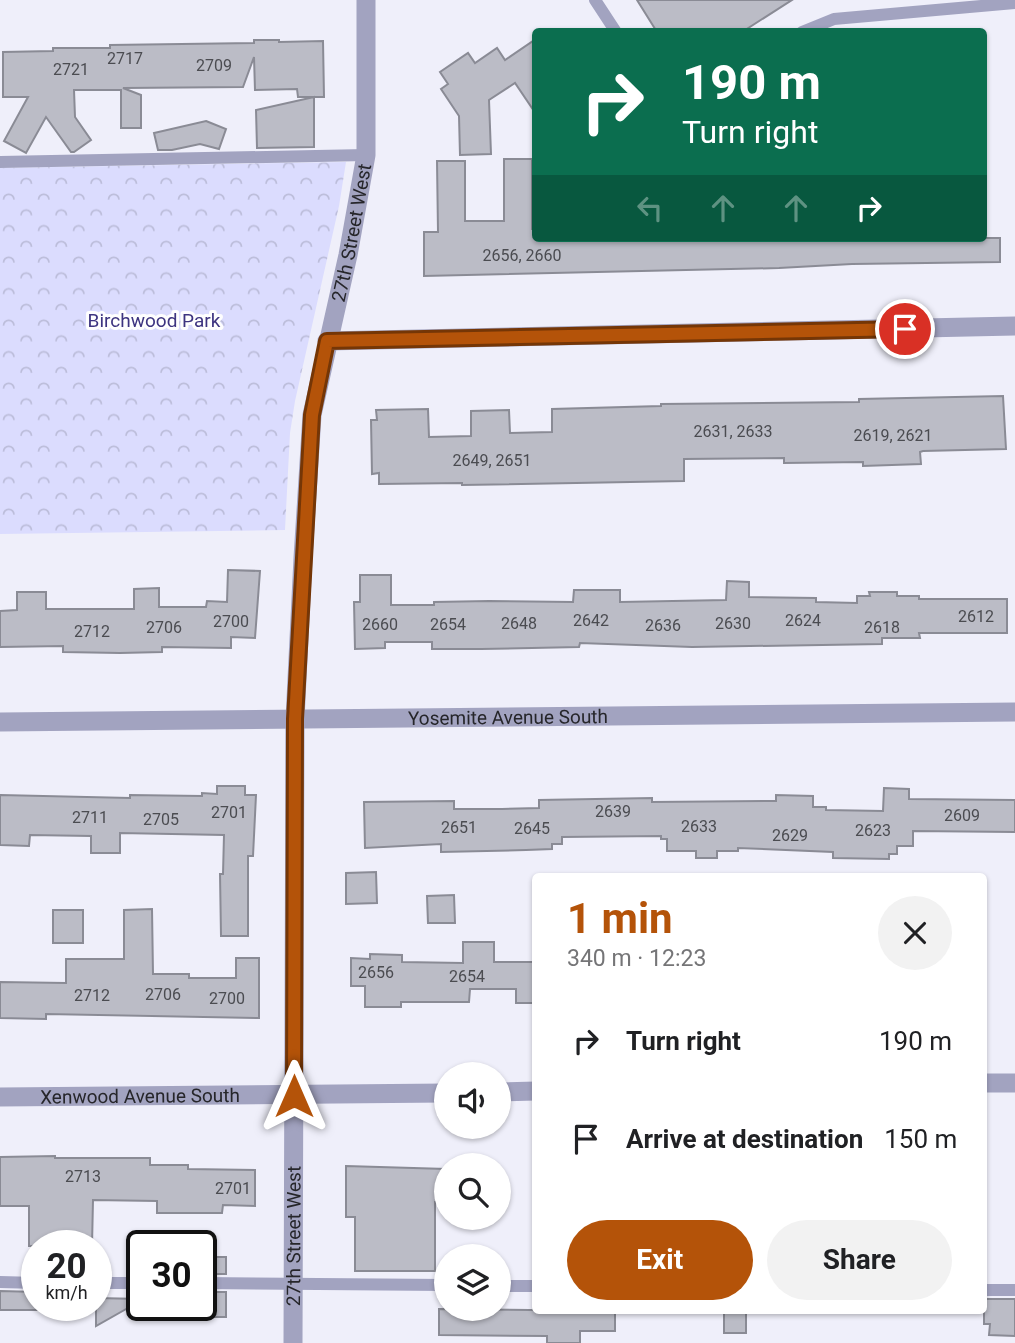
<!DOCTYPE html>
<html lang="en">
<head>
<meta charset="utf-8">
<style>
  :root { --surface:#fff; --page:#f2f2f2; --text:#202124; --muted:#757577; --accent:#b45309 }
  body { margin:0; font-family:Roboto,sans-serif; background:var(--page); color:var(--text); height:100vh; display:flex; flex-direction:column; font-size:26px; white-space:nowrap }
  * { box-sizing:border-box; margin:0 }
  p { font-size:23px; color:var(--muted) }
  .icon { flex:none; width:38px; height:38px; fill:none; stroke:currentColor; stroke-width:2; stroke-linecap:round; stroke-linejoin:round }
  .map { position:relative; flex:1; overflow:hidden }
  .details { position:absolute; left:532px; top:873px; width:455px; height:441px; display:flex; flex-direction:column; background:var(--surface); border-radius:7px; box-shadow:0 2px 5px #0004 }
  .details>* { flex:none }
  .banner { position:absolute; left:532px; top:28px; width:455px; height:214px; border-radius:7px; box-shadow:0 2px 5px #0004; background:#0b6e4f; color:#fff; overflow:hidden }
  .buttons { position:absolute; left:434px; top:1062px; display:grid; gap:14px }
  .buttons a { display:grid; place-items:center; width:77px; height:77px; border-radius:50%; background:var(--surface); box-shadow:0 2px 5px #0004; font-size:35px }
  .speed { position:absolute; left:21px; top:1230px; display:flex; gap:14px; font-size:35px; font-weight:700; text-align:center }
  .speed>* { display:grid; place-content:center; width:91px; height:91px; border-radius:50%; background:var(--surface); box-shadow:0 2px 5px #0004; line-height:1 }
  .speed small { font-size:18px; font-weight:400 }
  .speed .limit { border:4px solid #111; border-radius:10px; background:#fff; color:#111 }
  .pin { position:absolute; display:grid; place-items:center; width:60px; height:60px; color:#fff; margin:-30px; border:4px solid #fff; border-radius:50%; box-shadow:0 2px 7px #0007 }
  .me { position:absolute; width:77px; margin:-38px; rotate:0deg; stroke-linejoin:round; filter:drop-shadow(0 0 5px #0008) }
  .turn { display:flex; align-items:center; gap:24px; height:147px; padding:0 35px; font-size:32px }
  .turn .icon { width:91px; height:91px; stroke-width:2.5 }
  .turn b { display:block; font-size:49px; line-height:60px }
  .lanes { display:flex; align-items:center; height:66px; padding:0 35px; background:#0003; justify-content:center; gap:35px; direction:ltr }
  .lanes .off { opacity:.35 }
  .round { display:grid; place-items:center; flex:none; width:74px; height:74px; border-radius:37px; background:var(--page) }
  .summary { display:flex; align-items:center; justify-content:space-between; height:119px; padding:0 35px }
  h1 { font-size:42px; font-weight:700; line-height:52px; color:var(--accent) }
  .action { display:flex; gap:14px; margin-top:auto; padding:14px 35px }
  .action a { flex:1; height:80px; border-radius:42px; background:var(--accent); color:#fff; font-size:28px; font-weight:700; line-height:80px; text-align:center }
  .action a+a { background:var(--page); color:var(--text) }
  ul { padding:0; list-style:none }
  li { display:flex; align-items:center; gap:21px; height:98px; padding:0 35px }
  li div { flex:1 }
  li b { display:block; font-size:26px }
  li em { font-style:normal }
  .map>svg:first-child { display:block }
  .forest { fill:url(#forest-crowns) }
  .building { fill:#bbbcc6; stroke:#8a8b95; stroke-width:2 }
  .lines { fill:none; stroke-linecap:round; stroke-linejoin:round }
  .service { stroke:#a2a3c0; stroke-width:12 }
  .minor { stroke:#a2a3c0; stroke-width:19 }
  .route-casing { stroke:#753606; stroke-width:18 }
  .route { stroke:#b45309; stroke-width:12 }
  .labels { text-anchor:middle; stroke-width:6; stroke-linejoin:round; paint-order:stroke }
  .number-label { font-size:16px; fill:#4b4c51 }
  .street-label { font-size:19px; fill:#26262a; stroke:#fefefe }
  .park-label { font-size:19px; fill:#3d3480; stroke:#fefefe }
</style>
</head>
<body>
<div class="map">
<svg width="1015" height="1343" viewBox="0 0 1015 1343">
  <defs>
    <pattern id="forest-crowns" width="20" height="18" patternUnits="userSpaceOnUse" patternTransform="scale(1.75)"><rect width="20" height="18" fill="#dbdcfe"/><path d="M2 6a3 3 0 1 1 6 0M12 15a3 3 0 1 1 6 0" fill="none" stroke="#bcbdda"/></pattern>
  </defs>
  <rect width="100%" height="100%" fill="#efeffa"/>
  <path class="forest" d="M 346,162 L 339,206 L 295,401 L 290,433 L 285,530 L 0,534 L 0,168 Z"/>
  <g class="building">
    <path d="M 637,0 L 792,0 L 742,32 L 657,32 Z"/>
    <path d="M 536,39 L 536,114 L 515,83 L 489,100 L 491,154 L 460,155 L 459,116 L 441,89 L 448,84 L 440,72 L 468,53 L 475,63 L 497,48 L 505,60 Z"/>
    <path d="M 254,40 L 279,40 L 279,42 L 323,41 L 324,97 L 298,97 L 297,89 L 255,90 L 254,57 L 243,87 L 123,88 L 141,95 L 141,128 L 121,128 L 121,90 L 74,90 L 75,117 L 91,140 L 74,152 L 71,152 L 46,117 L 26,153 L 4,141 L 28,97 L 3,97 L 3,52 L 53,51 L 53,48 L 110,48 L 110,45 L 254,43 Z"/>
    <path d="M 314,97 L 314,147 L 257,148 L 256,110 Z"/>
    <path d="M 206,121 L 226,129 L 219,149 L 200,144 L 172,150 L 158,150 L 154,133 Z"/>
    <path d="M 504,159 L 532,159 L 532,229 L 536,229 L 536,238 L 1000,238 L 1000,262 L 852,264 L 779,268 L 424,276 L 424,232 L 438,232 L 437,161 L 465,161 L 465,221 L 504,221 Z"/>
    <path d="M 1003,396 L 1006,449 L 923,451 L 920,452 L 921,464 L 863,466 L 863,462 L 784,463 L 784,458 L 684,459 L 684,481 L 462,485 L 462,483 L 379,484 L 379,473 L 372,474 L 371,420 L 377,420 L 376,410 L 428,409 L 429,437 L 471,436 L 471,411 L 509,410 L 510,433 L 552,432 L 552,409 L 661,406 L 661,404 L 859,402 L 859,399 Z"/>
    <path d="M 228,570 L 260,571 L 255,638 L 231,637 L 231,648 L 162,647 L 162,652 L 120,653 L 63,652 L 63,646 L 0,647 L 0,611 L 17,610 L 17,592 L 46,592 L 46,609 L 134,609 L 134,589 L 159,588 L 159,607 L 206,607 L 207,601 L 227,602 Z"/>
    <path d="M 360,575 L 391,575 L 391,605 L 434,605 L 434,602 L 489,601 L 573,602 L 574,590 L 620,590 L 620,602 L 726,600 L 727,581 L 749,582 L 749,597 L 816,598 L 816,602 L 857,603 L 857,596 L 870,596 L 869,592 L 897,592 L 897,596 L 919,596 L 919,599 L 1007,599 L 1007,633 L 919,633 L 920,638 L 882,638 L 882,644 L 692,647 L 580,643 L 579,647 L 481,649 L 432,649 L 432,642 L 385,642 L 385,648 L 355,649 L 354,602 L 360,602 Z"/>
    <path d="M 217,786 L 245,786 L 245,795 L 256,795 L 253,856 L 248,856 L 248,936 L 221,936 L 220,874 L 223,874 L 224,835 L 120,833 L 120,853 L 91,853 L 91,836 L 30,835 L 29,846 L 0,845 L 0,795 L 130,798 L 130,795 L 202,796 L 202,793 L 217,794 Z"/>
    <path d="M 884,788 L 909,789 L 909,799 L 1015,800 L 1015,832 L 913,831 L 913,846 L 897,846 L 897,854 L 889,854 L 889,859 L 833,858 L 833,852 L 738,848 L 738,851 L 717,851 L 717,858 L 696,858 L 696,851 L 667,851 L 667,839 L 661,839 L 661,836 L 562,837 L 562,844 L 552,844 L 552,849 L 526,850 L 441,852 L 441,844 L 365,848 L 364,802 L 454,801 L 454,809 L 502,809 L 539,808 L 539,800 L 652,798 L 652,802 L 776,801 L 776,795 L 813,796 L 813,807 L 826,807 L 826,810 L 883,811 Z"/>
    <path d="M 376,872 L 377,903 L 346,904 L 346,873 Z"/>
    <path d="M 454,895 L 455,923 L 428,923 L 427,896 Z"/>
    <path d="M 152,909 L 153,974 L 189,974 L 189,978 L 236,978 L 236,958 L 259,958 L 259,1018 L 46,1014 L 46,1019 L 0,1018 L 0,982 L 66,983 L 66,959 L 124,959 L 124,910 Z"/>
    <rect x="53" y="910" width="30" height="33"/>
    <path d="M 463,942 L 494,942 L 494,962 L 536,962 L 536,1003 L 516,1003 L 516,989 L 470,989 L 469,1002 L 401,1002 L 401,1007 L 365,1007 L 365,986 L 351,986 L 351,958 L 370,959 L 370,954 L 402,955 L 402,962 L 463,963 Z"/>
    <path d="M 55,1156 L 55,1158 L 150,1158 L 150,1165 L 188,1165 L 188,1169 L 255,1170 L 255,1206 L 223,1205 L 222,1213 L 157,1213 L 157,1201 L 93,1200 L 92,1246 L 29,1246 L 29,1206 L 0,1206 L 0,1157 Z"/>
    <path d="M 346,1166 L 446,1169 L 446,1202 L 435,1202 L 435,1271 L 355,1271 L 355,1217 L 346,1217 Z"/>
    <rect x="204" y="1257" width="22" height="17"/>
    <path d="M 0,1291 L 37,1292 L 37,1310 L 0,1310 Z"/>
    <rect x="201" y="1292" width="25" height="25"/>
    <path d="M 96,1298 L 142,1299 L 142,1300 L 96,1326 Z"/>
    <path d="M 984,1299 L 1015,1299 L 1015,1336 L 989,1335 L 990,1324 L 984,1324 Z"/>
    <path d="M 439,1309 L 615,1311 L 615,1331 L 580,1331 L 580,1343 L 547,1343 L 547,1336 L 439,1335 Z"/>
    <rect x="724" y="1311" width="22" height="22"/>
  </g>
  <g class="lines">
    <g class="service">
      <path d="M 595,0 L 616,32"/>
      <path d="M 802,32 L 834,19 L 1015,3"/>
      <path d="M 0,162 L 366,155"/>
      <path d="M 0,1282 L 37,1283"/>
      <path d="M 96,1283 L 142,1283"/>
      <path d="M 201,1283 L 446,1285"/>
      <path d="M 499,1286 L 536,1286"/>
      <path d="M 984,1290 L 1015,1290"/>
    </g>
    <g class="minor">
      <path d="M 327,341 L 1015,326"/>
      <path id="s1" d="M 0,722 L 1015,712"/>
      <path d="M 984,1083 L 1015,1083"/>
      <path d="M 499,1092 L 536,1091"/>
      <path id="s2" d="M 0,1097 L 446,1093"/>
      <path id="s3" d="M 293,1343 L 295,719 L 303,558 L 312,415 L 348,255 L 366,155 L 366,0"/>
    </g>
  </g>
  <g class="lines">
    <g class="route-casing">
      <path id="route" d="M 294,1096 L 295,719 L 312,415 L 327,341 L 905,329"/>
    </g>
    <use href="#route" class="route"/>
  </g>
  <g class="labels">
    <g class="number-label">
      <text x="125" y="64">2717</text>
      <text x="214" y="71">2709</text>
      <text x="71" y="75">2721</text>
      <text x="522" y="261">2656, 2660</text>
      <text x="733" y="437">2631, 2633</text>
      <text x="893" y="441">2619, 2621</text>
      <text x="492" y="466">2649, 2651</text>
      <text x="976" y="622">2612</text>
      <text x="591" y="626">2642</text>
      <text x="803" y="626">2624</text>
      <text x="231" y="627">2700</text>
      <text x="519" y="629">2648</text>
      <text x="733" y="629">2630</text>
      <text x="380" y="630">2660</text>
      <text x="448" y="630">2654</text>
      <text x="663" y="631">2636</text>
      <text x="164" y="633">2706</text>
      <text x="882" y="633">2618</text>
      <text x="92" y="637">2712</text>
      <text x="613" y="817">2639</text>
      <text x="229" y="818">2701</text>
      <text x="962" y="821">2609</text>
      <text x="90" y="823">2711</text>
      <text x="161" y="825">2705</text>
      <text x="699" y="832">2633</text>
      <text x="459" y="833">2651</text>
      <text x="532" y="834">2645</text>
      <text x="873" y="836">2623</text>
      <text x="790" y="841">2629</text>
      <text x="376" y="978">2656</text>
      <text x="467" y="982">2654</text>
      <text x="163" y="1000">2706</text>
      <text x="92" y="1001">2712</text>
      <text x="227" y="1004">2700</text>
      <text x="83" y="1182">2713</text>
      <text x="233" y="1194">2701</text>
    </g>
    <g class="street-label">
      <text dy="7" stroke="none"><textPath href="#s3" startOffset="1115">27th Street West</textPath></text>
      <text dy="7" stroke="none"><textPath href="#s1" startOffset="508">Yosemite Avenue South</textPath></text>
      <text dy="7" stroke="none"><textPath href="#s2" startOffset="140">Xenwood Avenue South</textPath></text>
      <text dy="7" stroke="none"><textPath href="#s3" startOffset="107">27th Street West</textPath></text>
    </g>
    <g class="park-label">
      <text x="154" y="327">Birchwood Park</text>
    </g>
  </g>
</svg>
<div class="buttons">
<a><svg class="icon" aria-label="sound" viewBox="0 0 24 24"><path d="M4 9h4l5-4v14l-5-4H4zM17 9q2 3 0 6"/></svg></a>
<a><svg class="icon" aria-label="search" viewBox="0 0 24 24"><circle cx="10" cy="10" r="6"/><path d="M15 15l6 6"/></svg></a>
<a><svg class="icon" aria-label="layers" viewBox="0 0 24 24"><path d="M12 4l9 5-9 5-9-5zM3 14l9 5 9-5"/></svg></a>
</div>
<div class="speed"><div>20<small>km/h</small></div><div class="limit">30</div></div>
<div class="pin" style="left:905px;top:329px;background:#d93025"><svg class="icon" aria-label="arrive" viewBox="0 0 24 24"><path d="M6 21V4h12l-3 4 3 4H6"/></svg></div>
<svg class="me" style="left:294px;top:1096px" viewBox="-20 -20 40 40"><path d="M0-17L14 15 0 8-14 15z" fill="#b45309" stroke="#fff" stroke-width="4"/></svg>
<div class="banner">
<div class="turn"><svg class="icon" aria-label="right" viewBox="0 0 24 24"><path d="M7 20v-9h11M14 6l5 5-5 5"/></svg><div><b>190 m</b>Turn right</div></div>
<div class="lanes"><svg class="icon off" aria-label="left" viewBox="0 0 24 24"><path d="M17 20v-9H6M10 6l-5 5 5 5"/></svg><svg class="icon off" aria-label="ahead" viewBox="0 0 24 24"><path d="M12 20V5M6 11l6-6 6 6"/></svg><svg class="icon off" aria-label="ahead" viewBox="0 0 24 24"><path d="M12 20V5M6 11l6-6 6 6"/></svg><svg class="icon" aria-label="right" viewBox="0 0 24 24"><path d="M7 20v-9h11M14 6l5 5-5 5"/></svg></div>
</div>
<section class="details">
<div class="summary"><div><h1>1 min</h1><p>340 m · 12:23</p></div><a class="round"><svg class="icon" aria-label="close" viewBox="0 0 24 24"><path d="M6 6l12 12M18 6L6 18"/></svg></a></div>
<ul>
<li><svg class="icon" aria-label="right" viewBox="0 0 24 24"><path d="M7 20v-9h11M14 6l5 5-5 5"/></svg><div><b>Turn right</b></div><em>190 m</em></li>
<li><svg class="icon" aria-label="arrive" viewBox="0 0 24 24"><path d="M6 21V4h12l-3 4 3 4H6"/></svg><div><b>Arrive at destination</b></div><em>150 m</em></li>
</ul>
<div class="action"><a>Exit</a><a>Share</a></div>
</section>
</div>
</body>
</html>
